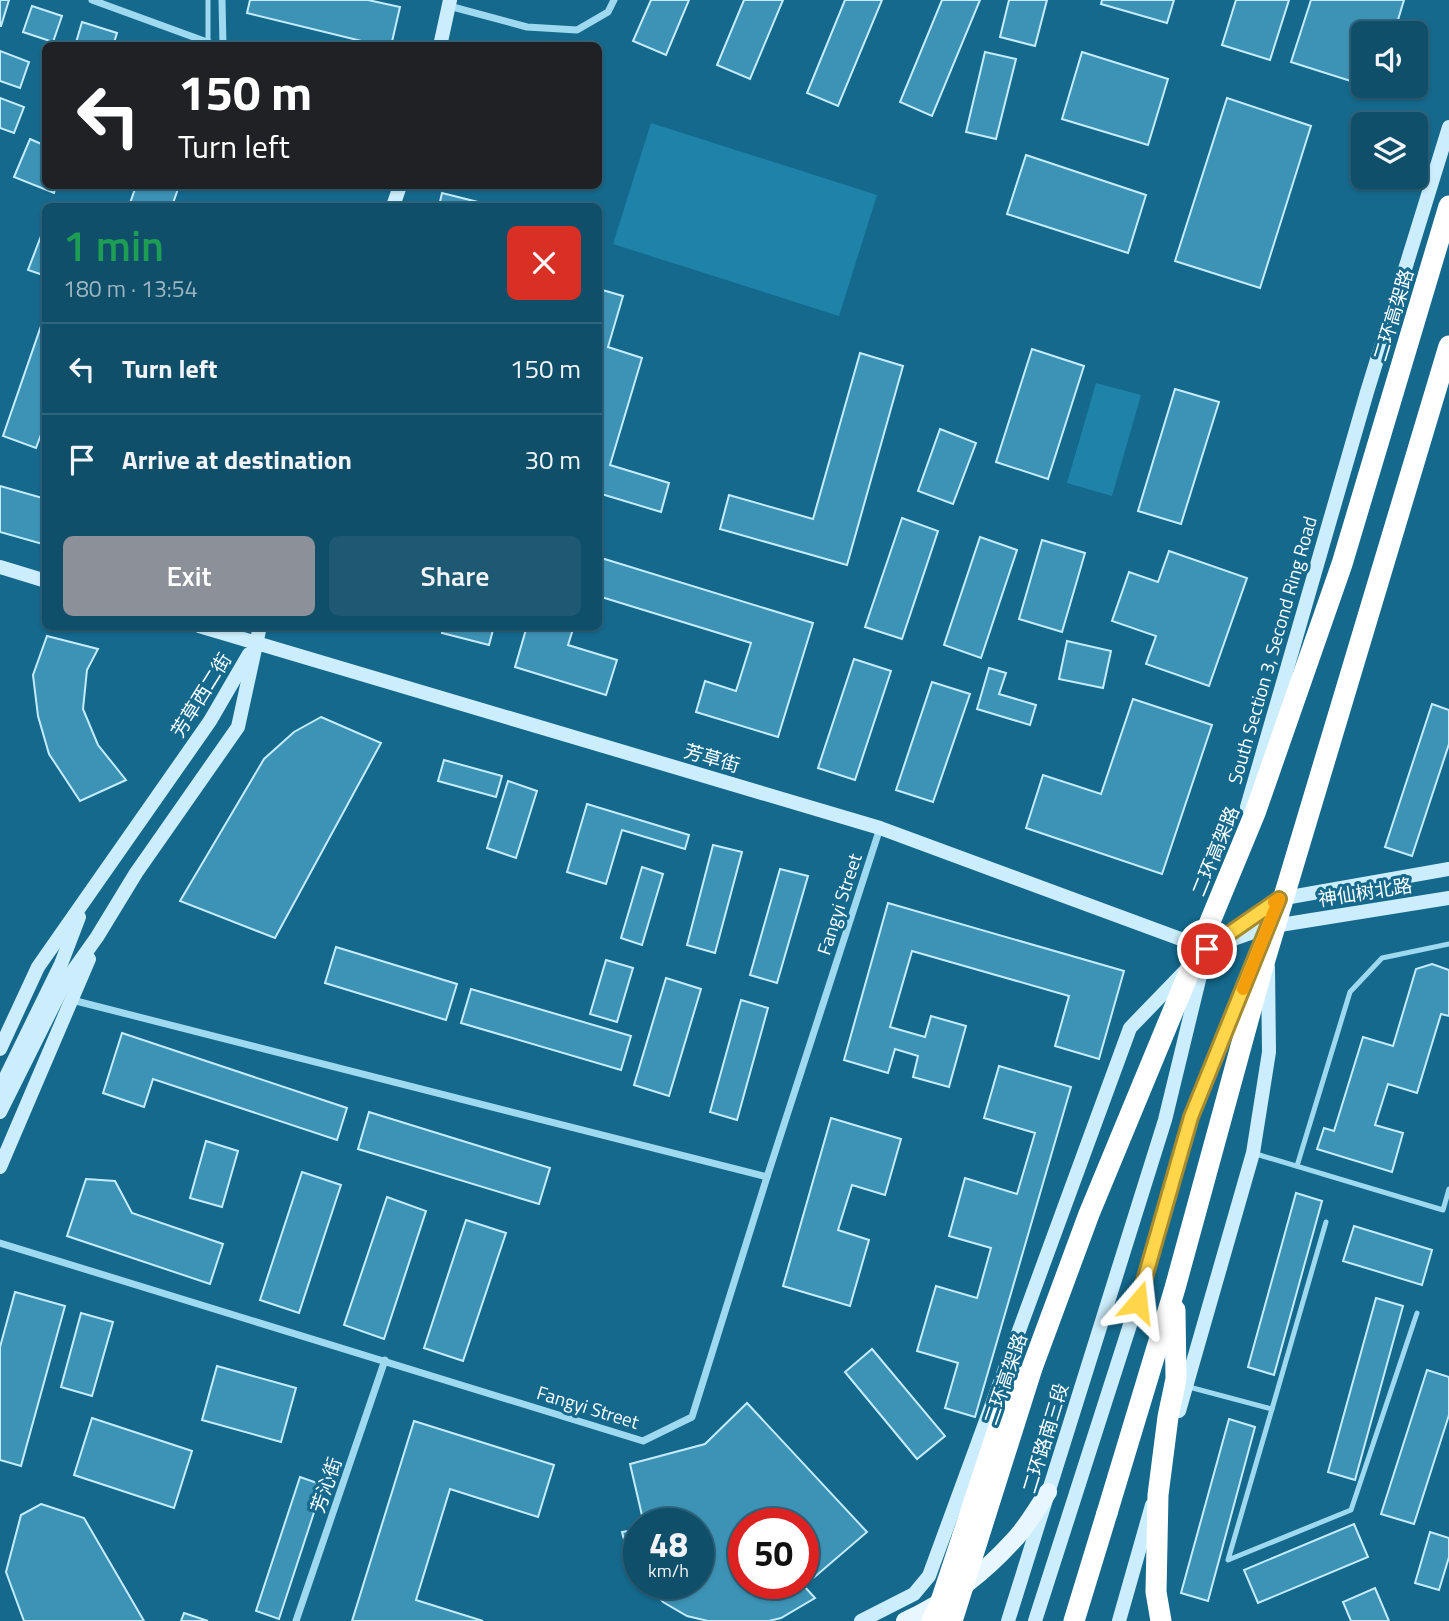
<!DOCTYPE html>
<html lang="en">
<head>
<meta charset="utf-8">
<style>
  :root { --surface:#0f4f6a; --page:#1d5972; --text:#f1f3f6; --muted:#9bb5c1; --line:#2f667e; --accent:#8c9099 }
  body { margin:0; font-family:"Titillium Web","Noto Sans SC",sans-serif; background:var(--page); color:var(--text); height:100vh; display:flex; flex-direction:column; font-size:26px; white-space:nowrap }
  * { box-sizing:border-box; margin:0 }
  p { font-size:23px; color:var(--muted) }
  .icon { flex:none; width:38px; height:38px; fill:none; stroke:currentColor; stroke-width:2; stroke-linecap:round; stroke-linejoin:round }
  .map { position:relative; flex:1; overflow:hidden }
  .details { position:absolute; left:42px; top:203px; width:560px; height:427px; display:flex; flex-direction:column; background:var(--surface); border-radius:10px; box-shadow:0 2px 5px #0004,0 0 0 2px var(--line) }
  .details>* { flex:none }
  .guide { position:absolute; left:42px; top:42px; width:560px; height:147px; border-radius:10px; box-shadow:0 2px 5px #0004,0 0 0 2px var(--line); background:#202124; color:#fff; overflow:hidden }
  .fabs { position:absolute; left:1351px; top:21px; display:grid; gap:14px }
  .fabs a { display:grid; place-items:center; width:77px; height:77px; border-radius:10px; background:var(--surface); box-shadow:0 2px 5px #0004,0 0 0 2px var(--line); font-size:35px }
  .speed { position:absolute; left:623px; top:1508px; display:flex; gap:14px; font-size:35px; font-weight:700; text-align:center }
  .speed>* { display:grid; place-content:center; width:91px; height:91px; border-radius:50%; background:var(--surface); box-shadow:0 2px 5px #0004,0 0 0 2px var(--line); line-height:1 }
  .speed small { font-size:18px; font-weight:400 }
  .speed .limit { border:10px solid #d22; background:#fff; color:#111 }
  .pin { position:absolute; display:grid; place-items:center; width:60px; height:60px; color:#fff; margin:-30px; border:4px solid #fff; border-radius:50%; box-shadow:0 2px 7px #0007 }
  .me { position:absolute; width:77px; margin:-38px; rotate:17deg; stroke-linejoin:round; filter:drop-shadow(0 0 5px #0008) }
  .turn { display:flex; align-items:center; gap:24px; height:147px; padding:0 21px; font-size:32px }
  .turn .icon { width:91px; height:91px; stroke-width:2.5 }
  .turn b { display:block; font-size:49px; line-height:60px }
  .round { display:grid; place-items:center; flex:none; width:74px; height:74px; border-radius:10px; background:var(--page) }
  .overview { display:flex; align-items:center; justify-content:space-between; height:119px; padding:0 21px }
  h1 { font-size:42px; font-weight:600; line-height:52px; color:#1e9e55 }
  .action { display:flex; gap:14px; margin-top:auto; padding:14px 21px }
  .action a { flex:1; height:80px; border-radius:10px; background:var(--accent); color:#fff; font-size:28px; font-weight:600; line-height:80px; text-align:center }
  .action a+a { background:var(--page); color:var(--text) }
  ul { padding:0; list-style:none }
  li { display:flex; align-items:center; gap:21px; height:91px; padding:0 21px; border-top:2px solid var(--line) }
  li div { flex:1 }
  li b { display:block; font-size:26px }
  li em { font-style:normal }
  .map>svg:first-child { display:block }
  .green { fill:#1f82a9 }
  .building { fill:#3d93b6; stroke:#c5ecfc; stroke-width:2; fill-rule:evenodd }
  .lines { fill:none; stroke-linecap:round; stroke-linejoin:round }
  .lane { stroke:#9ed9f0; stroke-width:5 }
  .street { stroke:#9ed9f0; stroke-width:7 }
  .secondary { stroke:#ccedfb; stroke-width:14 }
  .highway { stroke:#fff; stroke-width:21 }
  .primary-bridge { stroke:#e8f7ff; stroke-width:18 }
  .highway-bridge { stroke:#fff; stroke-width:21 }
  .route-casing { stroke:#a68a30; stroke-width:18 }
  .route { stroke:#ffd54a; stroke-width:12 }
  .slow { stroke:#f59e0b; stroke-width:12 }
  .labels { text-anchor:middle; stroke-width:6; stroke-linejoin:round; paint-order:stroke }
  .street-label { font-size:19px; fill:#fff; stroke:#14698d }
</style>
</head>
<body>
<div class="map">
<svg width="1449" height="1621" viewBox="0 0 1449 1621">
  <rect width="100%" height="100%" fill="#14698d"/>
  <g class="green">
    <path d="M 651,123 L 877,195 L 839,316 L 613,244 Z"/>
    <path d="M 1096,383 L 1141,395 L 1112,496 L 1067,483 Z"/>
  </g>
  <g class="building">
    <path d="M 0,0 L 9,0 L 1,26 L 0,26 Z"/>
    <path d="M 250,0 L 368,0 L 400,7 L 391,46 L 382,46 L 247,13 Z"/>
    <path d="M 651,0 L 689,0 L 666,55 L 633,41 Z"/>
    <path d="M 744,0 L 783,0 L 750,79 L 717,65 Z"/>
    <path d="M 845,0 L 882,0 L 838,106 L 807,93 Z"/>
    <path d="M 942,0 L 980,0 L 932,116 L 900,102 Z"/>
    <path d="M 1009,0 L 1047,0 L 1035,46 L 1000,37 Z"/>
    <path d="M 1102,0 L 1174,0 L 1167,23 L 1101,4 Z"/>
    <path d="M 1236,0 L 1289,0 L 1270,60 L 1222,45 Z"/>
    <path d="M 1311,0 L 1404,0 L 1394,33 L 1363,33 L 1363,85 L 1291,62 Z"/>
    <path d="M 32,6 L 62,16 L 53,42 L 23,32 Z"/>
    <path d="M 82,22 L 117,33 L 113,46 L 75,46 Z"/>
    <path d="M 0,51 L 29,62 L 20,88 L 0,81 Z"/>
    <path d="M 985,52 L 1016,59 L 996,139 L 966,132 Z"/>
    <path d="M 1082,52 L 1168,79 L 1148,145 L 1062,119 Z"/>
    <path d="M 0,98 L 24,107 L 14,133 L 0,128 Z"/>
    <path d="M 1227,98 L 1311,126 L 1260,288 L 1175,261 Z"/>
    <path d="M 30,139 L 46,146 L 46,186 L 56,186 L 54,193 L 14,177 Z"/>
    <path d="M 1026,155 L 1146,195 L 1128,253 L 1007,214 Z"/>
    <path d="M 136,186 L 179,186 L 172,206 L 129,206 Z"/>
    <path d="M 442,193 L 494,206 L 439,206 Z"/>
    <path d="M 46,223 L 46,276 L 28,270 Z"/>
    <path d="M 599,289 L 623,296 L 608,347 L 642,358 L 610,465 L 669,483 L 661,512 L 598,493 Z"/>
    <path d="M 41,326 L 46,327 L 46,421 L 36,448 L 3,436 Z"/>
    <path d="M 1032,349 L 1084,366 L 1048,479 L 996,462 Z"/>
    <path d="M 860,353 L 903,366 L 847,565 L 720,529 L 729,495 L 813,519 Z"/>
    <path d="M 1175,389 L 1219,402 L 1181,524 L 1138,511 Z"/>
    <path d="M 940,429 L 976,443 L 953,504 L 918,491 Z"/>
    <path d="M 0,486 L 46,499 L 46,545 L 0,532 Z"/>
    <path d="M 902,518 L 938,531 L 902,639 L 865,627 Z"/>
    <path d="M 980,537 L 1017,550 L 981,658 L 944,645 Z"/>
    <path d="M 1042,540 L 1085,553 L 1062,632 L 1019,619 Z"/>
    <path d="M 1169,551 L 1247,578 L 1209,686 L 1146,664 L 1156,636 L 1112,621 L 1129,572 L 1158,582 Z"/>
    <path d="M 598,557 L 813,623 L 778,737 L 696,712 L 705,681 L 736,691 L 751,643 L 598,596 Z"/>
    <path d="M 443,626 L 494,626 L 489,645 L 442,633 Z"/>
    <path d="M 527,626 L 574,626 L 568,645 L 617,660 L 606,695 L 515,667 Z"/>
    <path d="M 47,636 L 98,649 L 87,670 L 83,709 L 98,745 L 126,780 L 80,801 L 49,754 L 38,716 L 33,675 Z"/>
    <path d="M 1067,641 L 1111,651 L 1103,688 L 1059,679 Z"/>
    <path d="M 854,659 L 891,671 L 855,780 L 818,768 Z"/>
    <path d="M 989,668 L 1006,673 L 999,694 L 1036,705 L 1030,725 L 977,709 Z"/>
    <path d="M 932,682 L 970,694 L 933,802 L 896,790 Z"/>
    <path d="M 1133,699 L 1212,725 L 1162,874 L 1026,828 L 1043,775 L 1101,794 Z"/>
    <path d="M 1432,704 L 1449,710 L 1449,744 L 1412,856 L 1385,847 Z"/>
    <path d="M 321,717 L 381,743 L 275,938 L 180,901 L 264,759 L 294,732 Z"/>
    <path d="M 444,760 L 502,776 L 496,797 L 438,781 Z"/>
    <path d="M 508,781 L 537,791 L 516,858 L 487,848 Z"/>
    <path d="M 587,804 L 689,835 L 685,849 L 622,830 L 606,884 L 567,872 Z"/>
    <path d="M 713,845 L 742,852 L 715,953 L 687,945 Z"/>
    <path d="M 642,867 L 663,874 L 642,945 L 621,938 Z"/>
    <path d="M 780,869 L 808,876 L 777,983 L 750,975 Z"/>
    <path d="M 888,903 L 1124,971 L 1099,1059 L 1055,1046 L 1069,996 L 912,951 L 890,1027 L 925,1037 L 931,1016 L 966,1026 L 949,1087 L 913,1077 L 918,1056 L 895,1049 L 888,1073 L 844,1060 Z"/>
    <path d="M 336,947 L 457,984 L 446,1020 L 325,983 Z"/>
    <path d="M 606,960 L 633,968 L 617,1022 L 590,1014 Z"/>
    <path d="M 1432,964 L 1449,970 L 1449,1016 L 1441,1014 L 1417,1093 L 1388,1084 L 1375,1125 L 1403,1133 L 1392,1172 L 1317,1149 L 1324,1128 L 1334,1131 L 1363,1037 L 1393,1046 L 1416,969 Z"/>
    <path d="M 666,978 L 701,989 L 669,1096 L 634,1085 Z"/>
    <path d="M 471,989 L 631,1036 L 621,1070 L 461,1023 Z"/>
    <path d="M 741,1000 L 768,1008 L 737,1120 L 710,1112 Z"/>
    <path d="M 122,1033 L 347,1108 L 337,1140 L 153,1079 L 144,1107 L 103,1093 Z"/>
    <path d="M 999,1066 L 1071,1087 L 975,1417 L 945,1408 L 958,1363 L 917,1351 L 936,1286 L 977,1298 L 991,1248 L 949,1236 L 965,1178 L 1017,1194 L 1035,1133 L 984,1118 Z"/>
    <path d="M 369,1112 L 550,1168 L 539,1204 L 358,1149 Z"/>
    <path d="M 831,1118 L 901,1139 L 885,1195 L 852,1185 L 838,1230 L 869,1240 L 850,1306 L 783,1286 Z"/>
    <path d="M 206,1141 L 238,1151 L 222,1207 L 190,1198 Z"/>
    <path d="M 302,1172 L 341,1185 L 299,1313 L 260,1300 Z"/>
    <path d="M 86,1179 L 115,1181 L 132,1213 L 223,1244 L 210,1284 L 67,1236 Z"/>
    <path d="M 1296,1193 L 1322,1201 L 1274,1375 L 1248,1367 Z"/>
    <path d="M 387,1197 L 426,1211 L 384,1339 L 344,1325 Z"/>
    <path d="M 466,1220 L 506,1233 L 463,1361 L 424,1348 Z"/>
    <path d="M 1354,1226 L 1432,1250 L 1422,1285 L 1343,1261 Z"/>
    <path d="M 15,1292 L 65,1306 L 21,1466 L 0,1460 L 0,1347 Z"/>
    <path d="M 1376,1298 L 1403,1306 L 1355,1480 L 1328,1472 Z"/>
    <path d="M 81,1313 L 113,1322 L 92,1396 L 61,1387 Z"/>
    <path d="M 872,1349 L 945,1436 L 917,1459 L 845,1372 Z"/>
    <path d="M 217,1366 L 296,1388 L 281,1442 L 202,1420 Z"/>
    <path d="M 1427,1370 L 1449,1377 L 1449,1415 L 1414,1524 L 1381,1514 Z"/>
    <path d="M 747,1403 L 867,1532 L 804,1586 L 815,1598 L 781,1618 L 769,1621 L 708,1621 L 687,1616 L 663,1602 L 647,1584 L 698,1584 L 698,1524 L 644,1524 L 630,1464 L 705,1444 ZM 744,1524 L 803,1524 L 803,1584 L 744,1584 Z"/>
    <path d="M 92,1418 L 192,1451 L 174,1508 L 74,1475 Z"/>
    <path d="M 1229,1419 L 1255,1427 L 1208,1601 L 1181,1593 Z"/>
    <path d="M 414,1421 L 554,1465 L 538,1517 L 450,1489 L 416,1600 L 483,1621 L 352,1621 Z"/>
    <path d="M 300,1477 L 323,1485 L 279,1619 L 256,1611 Z"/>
    <path d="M 41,1504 L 84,1518 L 144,1621 L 24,1621 L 6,1572 L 21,1515 Z"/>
    <path d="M 1354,1524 L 1368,1557 L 1258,1603 L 1244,1570 Z"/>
    <path d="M 639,1529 L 639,1572 L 629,1558 L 622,1532 Z"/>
    <path d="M 1430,1532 L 1449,1538 L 1449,1557 L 1439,1590 L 1415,1583 Z"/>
    <path d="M 1375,1588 L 1389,1621 L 1351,1621 L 1343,1602 Z"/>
    <path d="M 184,1613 L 208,1621 L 181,1621 Z"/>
  </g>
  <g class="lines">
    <g class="lane">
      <path d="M 208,0 L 208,42"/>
      <path d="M 1256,1154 L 1443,1210 L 1449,1189"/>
      <path d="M 1297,1166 L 1350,992 L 1382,958 L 1449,944"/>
      <path d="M 1189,1387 L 1272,1409 L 1228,1560 L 1351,1510 L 1417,1313"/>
      <path d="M 1272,1409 L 1326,1222"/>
    </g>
    <g class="street">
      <path d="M 92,0 L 218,46"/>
      <path d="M 222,0 L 223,46"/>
      <path d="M 449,6 L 527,27 L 577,30 L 608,12 L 614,0"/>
      <path d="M 72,1000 L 767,1177"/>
      <path d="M 0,1243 L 643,1441 L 692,1417 L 767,1177 L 880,828"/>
      <path d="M 296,1621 L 385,1360"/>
    </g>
    <g class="secondary">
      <path d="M 440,46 L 450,0"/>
      <path d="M 393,206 L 400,186"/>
      <path d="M 0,567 L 46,581"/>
      <path d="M 199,626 L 880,828 L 1205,948"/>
      <path d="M 1247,807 L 1367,392 L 1449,127"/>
      <path d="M 1225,942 L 1268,927 L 1449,898"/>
      <path d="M 1200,956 L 1279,899 L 1449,869"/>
      <path d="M 0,1049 L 38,967 L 210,721 L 249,654"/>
      <path d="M 0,1089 L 61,964 L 79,917"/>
      <path d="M 0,1112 L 65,982 L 97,937 L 136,873 L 238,727 L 260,626"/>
      <path d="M 0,1167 L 89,959"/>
      <path d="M 1179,1411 L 1253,1153 L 1269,1052 L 1268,967"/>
      <path d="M 861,1621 L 914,1594 L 929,1576 L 1130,1028 L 1186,970"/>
      <path d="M 1008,1621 L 1165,1120 L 1206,951"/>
      <path d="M 1035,1621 L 1146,1275 L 1191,1117 L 1259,948"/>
      <path d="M 1119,1621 L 1152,1505"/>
    </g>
    <g class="highway">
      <path d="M 963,1535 L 1012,1387 L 1032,1368"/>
      <path d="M 1074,1621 L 1107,1513"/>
    </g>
    <path class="primary-bridge" d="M 905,1621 C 946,1602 983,1574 1013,1541 C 1027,1527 1037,1508 1048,1492"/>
    <g class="highway-bridge">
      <path d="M 1107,1513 L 1175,1288 L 1261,973 L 1449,346"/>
      <path d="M 932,1621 L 940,1604 L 963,1535"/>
      <path d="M 952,1621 L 1032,1368 L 1089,1214 L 1255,813 L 1342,564 L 1449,206"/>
      <path d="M 1161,1621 L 1156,1592 L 1158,1495 L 1168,1417 L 1176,1379 L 1175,1310"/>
    </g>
  </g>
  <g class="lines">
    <g class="route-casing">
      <path id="route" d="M 1138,1302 L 1191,1117 L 1279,899 L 1207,949"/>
    </g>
    <use href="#route" class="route"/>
    <path class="slow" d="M 1243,989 L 1279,899 L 1274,902"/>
  </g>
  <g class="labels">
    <g class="street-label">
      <text transform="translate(1393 315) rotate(-73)" y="7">二环高架路</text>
      <text transform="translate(1272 650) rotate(-74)" y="7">South Section 3, Second Ring Road</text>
      <text transform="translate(201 695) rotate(-58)" y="7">芳草西二街</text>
      <text transform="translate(712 758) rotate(16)" y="7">芳草街</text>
      <text transform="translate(1215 851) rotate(-68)" y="7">二环高架路</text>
      <text transform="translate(1365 892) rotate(-9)" y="7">神仙树北路</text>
      <text transform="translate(839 904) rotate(-72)" y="7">Fangyi Street</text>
      <text transform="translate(1005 1379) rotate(-71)" y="7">二环高架路</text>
      <text transform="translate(588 1407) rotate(17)" y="7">Fangyi Street</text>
      <text transform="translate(1045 1438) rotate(-73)" y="7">二环路南三段</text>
      <text transform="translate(326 1485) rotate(-71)" y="7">芳沁街</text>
    </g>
  </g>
</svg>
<div class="fabs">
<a><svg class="icon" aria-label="sound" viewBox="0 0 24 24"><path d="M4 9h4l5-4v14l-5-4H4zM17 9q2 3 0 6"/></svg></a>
<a><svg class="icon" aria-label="layers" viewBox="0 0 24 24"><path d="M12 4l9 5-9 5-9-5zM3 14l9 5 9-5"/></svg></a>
</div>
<div class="speed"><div>48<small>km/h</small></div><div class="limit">50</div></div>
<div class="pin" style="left:1207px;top:949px;background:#d93025"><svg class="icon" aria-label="arrive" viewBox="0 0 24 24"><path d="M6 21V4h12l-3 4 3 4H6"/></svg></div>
<svg class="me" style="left:1138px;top:1302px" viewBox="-20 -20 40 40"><path d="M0-17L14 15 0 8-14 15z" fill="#ffd54a" stroke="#fff" stroke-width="4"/></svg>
<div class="guide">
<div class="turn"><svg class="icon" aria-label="left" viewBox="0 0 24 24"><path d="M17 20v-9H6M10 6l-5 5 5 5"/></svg><div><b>150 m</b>Turn left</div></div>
</div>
<section class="details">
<div class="overview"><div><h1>1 min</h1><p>180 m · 13:54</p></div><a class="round" style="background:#d93025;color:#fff"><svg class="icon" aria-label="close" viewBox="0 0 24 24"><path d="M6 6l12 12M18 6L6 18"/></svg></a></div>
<ul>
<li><svg class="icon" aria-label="left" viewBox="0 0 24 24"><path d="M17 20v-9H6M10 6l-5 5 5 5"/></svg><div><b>Turn left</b></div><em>150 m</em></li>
<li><svg class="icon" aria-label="arrive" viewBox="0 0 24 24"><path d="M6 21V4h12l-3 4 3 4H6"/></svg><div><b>Arrive at destination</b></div><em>30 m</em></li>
</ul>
<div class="action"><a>Exit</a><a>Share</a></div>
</section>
</div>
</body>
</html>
